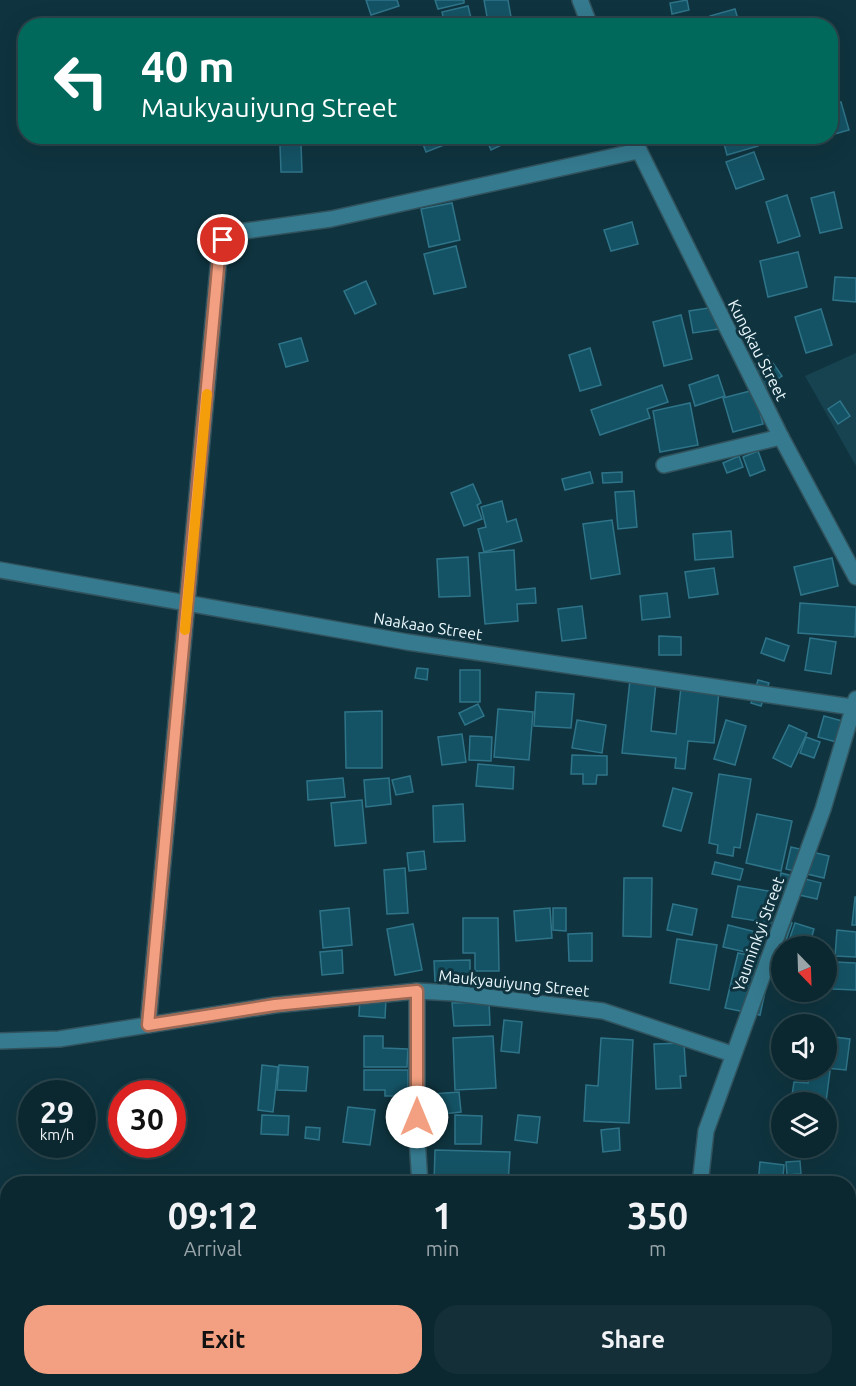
<!DOCTYPE html>
<html lang="en">
<head>
<meta charset="utf-8">
<style>
  :root { --surface:#0b272f; --page:#142f37; --text:#f1f3f6; --muted:#9aa5aa; --line:#2b444b; --accent:#f2a081 }
  body { margin:0; font-family:Ubuntu,sans-serif; background:var(--page); color:var(--text); height:100vh; display:flex; flex-direction:column; font-size:22px; white-space:nowrap }
  * { box-sizing:border-box; margin:0 }
  p { font-size:20px; color:var(--muted) }
  .icon { flex:none; width:33px; height:33px; fill:none; stroke:currentColor; stroke-width:2; stroke-linecap:round; stroke-linejoin:round }
  .map { position:relative; flex:1; overflow:hidden }
  .side { position:absolute; left:0px; top:1176px; width:856px; height:210px; display:flex; flex-direction:column; background:var(--surface); border-radius:24px 24px 0 0; box-shadow:0 6px 24px #0002,0 0 0 2px var(--line) }
  .side>* { flex:none }
  .hud { position:absolute; left:18px; top:18px; width:820px; height:126px; border-radius:24px; box-shadow:0 6px 24px #0002,0 0 0 2px var(--line); background:#00695c; color:#fff; overflow:hidden }
  .needle { width:39px; rotate:157deg }
  .tools { position:absolute; left:771px; top:936px; display:grid; gap:12px }
  .tools a { display:grid; place-items:center; width:66px; height:66px; border-radius:50%; background:var(--surface); box-shadow:0 6px 24px #0002,0 0 0 2px var(--line); font-size:30px }
  .speed { position:absolute; left:18px; top:1080px; display:flex; gap:12px; font-size:30px; font-weight:700; text-align:center }
  .speed>* { display:grid; place-content:center; width:78px; height:78px; border-radius:50%; background:var(--surface); box-shadow:0 6px 24px #0002,0 0 0 2px var(--line); line-height:1 }
  .speed small { font-size:15px; font-weight:400 }
  .speed .limit { border:9px solid #d22; background:#fff; color:#111 }
  .pin { position:absolute; display:grid; place-items:center; width:51px; height:51px; color:#fff; margin:-26px; border:3px solid #fff; border-radius:50%; box-shadow:0 2px 6px #0007 }
  .me { position:absolute; width:66px; margin:-33px; rotate:0deg; stroke-linejoin:round; filter:drop-shadow(0 0 4px #0008) }
  .turn { display:flex; align-items:center; gap:21px; height:126px; padding:0 24px; font-size:27px }
  .turn .icon { width:78px; height:78px; stroke-width:2.5 }
  .turn b { display:block; font-size:42px; line-height:51px }
  .eta { display:flex; justify-content:space-evenly; align-items:center; height:102px; text-align:center }
  .eta b { font-size:36px; font-weight:700; line-height:42px }
  .cta { display:flex; gap:12px; margin-top:auto; padding:12px 24px }
  .cta a { flex:1; height:69px; border-radius:24px; background:var(--accent); color:#111; font-size:24px; font-weight:700; line-height:69px; text-align:center }
  .cta a+a { background:var(--page); color:var(--text) }
  .map>svg:first-child { display:block }
  .built { fill:#17424f }
  .building { fill:#145365; stroke:#2f7489; stroke-width:1.5 }
  .lines { fill:none; stroke-linecap:round; stroke-linejoin:round }
  .minor-casing { stroke:#32535d; stroke-width:18 }
  .minor { stroke:#357a8f; stroke-width:15 }
  .route-casing { stroke:#9d6854; stroke-width:15 }
  .route { stroke:#f2a081; stroke-width:10 }
  .slow { stroke:#f59e0b; stroke-width:10 }
  .labels { text-anchor:middle; stroke-width:6; stroke-linejoin:round; paint-order:stroke }
  .street-label { font-size:16px; fill:#eaf7fc; stroke:#0f343f }
</style>
</head>
<body>
<div class="map">
<svg width="856" height="1386" viewBox="0 0 856 1386">
  <rect width="100%" height="100%" fill="#0f343f"/>
  <path class="built" d="M 856,353 L 856,466 L 805,376 Z"/>
  <g class="building">
    <path d="M 366,0 L 397,0 L 399,6 L 371,15 Z"/>
    <path d="M 435,0 L 464,0 L 464,3 L 438,9 Z"/>
    <path d="M 484,0 L 508,0 L 511,17 L 488,22 Z"/>
    <path d="M 687,0 L 689,10 L 672,14 L 670,3 Z"/>
    <path d="M 468,6 L 473,26 L 445,26 L 442,12 Z"/>
    <path d="M 735,9 L 740,26 L 712,26 L 710,16 Z"/>
    <path d="M 841,102 L 849,130 L 831,135 L 831,105 Z"/>
    <path d="M 420,136 L 447,136 L 449,143 L 426,152 Z"/>
    <path d="M 485,136 L 520,136 L 491,150 Z"/>
    <path d="M 722,136 L 755,136 L 758,146 L 727,155 Z"/>
    <path d="M 804,136 L 824,136 L 806,141 Z"/>
    <path d="M 301,144 L 302,172 L 281,172 L 280,145 Z"/>
    <path d="M 754,152 L 764,179 L 736,189 L 726,162 Z"/>
    <path d="M 834,192 L 842,228 L 820,233 L 811,198 Z"/>
    <path d="M 787,195 L 800,236 L 778,243 L 766,202 Z"/>
    <path d="M 452,203 L 460,240 L 429,247 L 421,209 Z"/>
    <path d="M 632,222 L 638,244 L 611,251 L 604,230 Z"/>
    <path d="M 456,246 L 466,287 L 434,294 L 424,254 Z"/>
    <path d="M 798,252 L 807,287 L 768,297 L 760,261 Z"/>
    <path d="M 835,277 L 856,278 L 856,302 L 833,300 Z"/>
    <path d="M 366,281 L 376,304 L 355,314 L 344,291 Z"/>
    <path d="M 722,306 L 725,328 L 693,333 L 689,311 Z"/>
    <path d="M 821,309 L 832,345 L 806,353 L 795,317 Z"/>
    <path d="M 681,315 L 692,359 L 664,366 L 653,322 Z"/>
    <path d="M 301,338 L 308,361 L 286,367 L 279,344 Z"/>
    <path d="M 590,348 L 601,385 L 580,391 L 569,355 Z"/>
    <path d="M 768,356 L 782,376 L 766,387 L 752,366 Z"/>
    <path d="M 718,375 L 725,396 L 695,406 L 689,385 Z"/>
    <path d="M 662,385 L 668,402 L 647,409 L 650,418 L 600,435 L 591,410 Z"/>
    <path d="M 754,390 L 763,424 L 733,432 L 723,398 Z"/>
    <path d="M 840,401 L 850,416 L 838,424 L 828,409 Z"/>
    <path d="M 690,403 L 698,445 L 660,452 L 653,411 Z"/>
    <path d="M 758,451 L 765,470 L 750,476 L 743,457 Z"/>
    <path d="M 739,456 L 743,467 L 727,473 L 723,463 Z"/>
    <path d="M 590,472 L 593,483 L 565,490 L 562,479 Z"/>
    <path d="M 622,472 L 622,482 L 603,483 L 602,473 Z"/>
    <path d="M 473,484 L 481,503 L 477,505 L 482,519 L 464,526 L 451,493 Z"/>
    <path d="M 634,491 L 637,527 L 618,529 L 615,492 Z"/>
    <path d="M 502,501 L 507,522 L 516,519 L 522,541 L 484,552 L 478,529 L 486,527 L 481,507 Z"/>
    <path d="M 612,520 L 620,574 L 591,579 L 583,524 Z"/>
    <path d="M 731,531 L 733,557 L 695,560 L 693,534 Z"/>
    <path d="M 514,550 L 516,590 L 535,588 L 536,603 L 517,604 L 518,621 L 485,624 L 479,553 Z"/>
    <path d="M 468,557 L 470,596 L 439,597 L 437,559 Z"/>
    <path d="M 832,558 L 838,586 L 801,595 L 794,567 Z"/>
    <path d="M 714,568 L 718,594 L 689,598 L 685,572 Z"/>
    <path d="M 667,593 L 670,617 L 642,620 L 640,596 Z"/>
    <path d="M 800,603 L 856,607 L 855,637 L 798,633 Z"/>
    <path d="M 582,606 L 586,638 L 562,641 L 558,609 Z"/>
    <path d="M 659,636 L 681,637 L 681,655 L 659,655 Z"/>
    <path d="M 766,638 L 789,646 L 784,661 L 761,653 Z"/>
    <path d="M 810,638 L 836,642 L 831,674 L 805,670 Z"/>
    <path d="M 417,668 L 428,669 L 427,680 L 415,678 Z"/>
    <rect x="460" y="670" width="20" height="32"/>
    <path d="M 630,680 L 656,682 L 651,731 L 676,734 L 681,687 L 719,691 L 714,743 L 688,741 L 685,769 L 675,768 L 676,758 L 622,753 Z"/>
    <path d="M 758,680 L 769,683 L 761,706 L 751,703 Z"/>
    <path d="M 536,692 L 574,694 L 571,728 L 534,726 Z"/>
    <path d="M 478,704 L 484,716 L 465,725 L 459,713 Z"/>
    <path d="M 498,709 L 533,712 L 529,760 L 494,757 Z"/>
    <path d="M 382,711 L 382,768 L 346,768 L 345,712 Z"/>
    <path d="M 824,716 L 846,722 L 840,743 L 818,737 Z"/>
    <path d="M 577,720 L 606,725 L 602,753 L 572,748 Z"/>
    <path d="M 726,720 L 746,726 L 735,765 L 714,759 Z"/>
    <path d="M 789,725 L 807,733 L 791,767 L 773,758 Z"/>
    <path d="M 462,734 L 466,762 L 442,765 L 438,737 Z"/>
    <path d="M 470,736 L 492,737 L 491,761 L 469,760 Z"/>
    <path d="M 806,737 L 820,742 L 814,758 L 800,753 Z"/>
    <path d="M 572,755 L 607,756 L 607,775 L 597,775 L 596,784 L 583,784 L 583,774 L 571,774 Z"/>
    <path d="M 478,764 L 514,767 L 513,789 L 476,786 Z"/>
    <path d="M 719,774 L 751,779 L 740,848 L 734,847 L 733,856 L 717,853 L 718,845 L 709,843 Z"/>
    <path d="M 410,776 L 413,792 L 396,795 L 392,780 Z"/>
    <path d="M 343,778 L 345,797 L 308,800 L 307,781 Z"/>
    <path d="M 389,778 L 391,804 L 366,807 L 364,780 Z"/>
    <path d="M 673,788 L 692,793 L 681,831 L 663,826 Z"/>
    <path d="M 362,800 L 366,843 L 335,846 L 331,803 Z"/>
    <path d="M 463,804 L 465,841 L 434,842 L 433,806 Z"/>
    <path d="M 757,814 L 792,821 L 781,871 L 746,863 Z"/>
    <path d="M 791,847 L 829,856 L 824,878 L 786,869 Z"/>
    <path d="M 424,851 L 426,869 L 409,871 L 407,853 Z"/>
    <path d="M 715,862 L 743,869 L 740,880 L 712,874 Z"/>
    <path d="M 405,868 L 408,913 L 387,914 L 384,870 Z"/>
    <path d="M 781,873 L 821,883 L 817,899 L 777,890 Z"/>
    <path d="M 624,878 L 652,878 L 651,937 L 623,936 Z"/>
    <path d="M 738,886 L 775,892 L 771,923 L 732,917 Z"/>
    <path d="M 855,897 L 856,897 L 856,925 L 852,925 Z"/>
    <path d="M 673,904 L 697,909 L 692,935 L 667,930 Z"/>
    <path d="M 349,908 L 352,945 L 323,948 L 320,911 Z"/>
    <path d="M 550,908 L 552,938 L 516,941 L 514,911 Z"/>
    <path d="M 553,908 L 566,908 L 566,931 L 553,930 Z"/>
    <path d="M 775,917 L 792,923 L 784,946 L 782,946 L 779,961 L 762,956 Z"/>
    <path d="M 463,918 L 498,918 L 499,971 L 475,971 L 475,953 L 463,953 Z"/>
    <path d="M 795,923 L 814,929 L 809,946 L 787,946 Z"/>
    <path d="M 413,924 L 422,970 L 395,975 L 387,929 Z"/>
    <path d="M 728,925 L 764,934 L 759,955 L 723,947 Z"/>
    <path d="M 837,930 L 856,932 L 856,957 L 835,956 Z"/>
    <path d="M 592,933 L 592,961 L 569,961 L 568,934 Z"/>
    <path d="M 677,939 L 717,945 L 709,990 L 670,983 Z"/>
    <path d="M 342,950 L 343,973 L 322,975 L 320,952 Z"/>
    <path d="M 738,953 L 772,960 L 760,1015 L 725,1008 Z"/>
    <path d="M 470,960 L 470,980 L 435,981 L 434,961 Z"/>
    <path d="M 835,962 L 856,963 L 856,990 L 833,989 Z"/>
    <path d="M 360,997 L 386,999 L 385,1018 L 359,1016 Z"/>
    <path d="M 489,1002 L 490,1025 L 454,1026 L 452,1003 Z"/>
    <path d="M 504,1020 L 522,1022 L 519,1053 L 501,1051 Z"/>
    <path d="M 364,1036 L 383,1036 L 383,1048 L 408,1049 L 407,1067 L 364,1067 Z"/>
    <path d="M 493,1036 L 496,1088 L 455,1090 L 453,1038 Z"/>
    <path d="M 826,1036 L 850,1039 L 846,1070 L 826,1068 Z"/>
    <path d="M 601,1038 L 633,1040 L 629,1123 L 584,1121 L 586,1085 L 598,1086 Z"/>
    <path d="M 684,1043 L 686,1076 L 680,1076 L 681,1088 L 656,1089 L 654,1044 Z"/>
    <path d="M 262,1065 L 278,1067 L 273,1112 L 258,1110 Z"/>
    <path d="M 279,1065 L 308,1067 L 306,1091 L 277,1090 Z"/>
    <path d="M 364,1070 L 408,1070 L 408,1096 L 385,1096 L 385,1090 L 364,1090 Z"/>
    <path d="M 810,1070 L 830,1071 L 826,1102 L 791,1102 L 794,1082 L 808,1083 Z"/>
    <path d="M 459,1092 L 461,1112 L 433,1115 L 432,1094 Z"/>
    <path d="M 348,1107 L 375,1110 L 370,1145 L 343,1142 Z"/>
    <path d="M 262,1115 L 289,1116 L 288,1135 L 261,1134 Z"/>
    <path d="M 455,1115 L 482,1116 L 481,1144 L 455,1144 Z"/>
    <path d="M 518,1115 L 540,1117 L 537,1143 L 515,1140 Z"/>
    <path d="M 306,1127 L 320,1128 L 319,1140 L 305,1138 Z"/>
    <path d="M 619,1128 L 620,1150 L 603,1152 L 601,1130 Z"/>
    <path d="M 435,1150 L 510,1152 L 508,1184 L 434,1184 Z"/>
    <path d="M 800,1161 L 801,1174 L 787,1175 L 786,1162 Z"/>
    <path d="M 760,1162 L 784,1165 L 783,1177 L 811,1180 L 810,1184 L 758,1184 Z"/>
    <path d="M 856,1331 L 856,1374 L 849,1376 L 849,1332 Z"/>
    <rect x="262" y="1378" width="55" height="4"/>
    <path d="M 323,1378 L 367,1378 L 367,1382 L 324,1385 Z"/>
    <path d="M 375,1378 L 417,1378 L 417,1386 L 376,1386 Z"/>
    <path d="M 524,1378 L 525,1386 L 468,1386 L 520,1378 Z"/>
    <path d="M 770,1378 L 792,1378 L 792,1380 L 772,1386 Z"/>
  </g>
  <g class="lines">
    <g class="minor-casing">
      <g id="minor">
        <path d="M 580,0 L 590,26"/>
        <path d="M 632,136 L 781,437 L 856,577"/>
        <path d="M 664,465 L 781,437"/>
        <path d="M 0,570 L 407,642 L 852,707"/>
        <path d="M 417,991 L 417,1138 L 420,1184"/>
        <path d="M 148,1025 L 219,257 L 223,240 L 238,232 L 331,219 L 638,151"/>
        <path d="M 0,1041 L 59,1039 L 275,1005 L 417,991 L 454,993 L 603,1011 L 732,1054"/>
        <path d="M 700,1184 L 706,1131 L 823,809 L 856,699"/>
        <path d="M 849,1287 L 856,1285"/>
        <path d="M 432,1378 L 433,1386"/>
        <path d="M 677,1386 L 678,1378"/>
      </g>
    </g>
    <use href="#minor" class="minor"/>
  </g>
  <g class="lines">
    <g class="route-casing">
      <path id="route" d="M 223,240 L 219,257 L 148,1025 L 275,1005 L 417,991 L 417,1117"/>
    </g>
    <use href="#route" class="route"/>
    <path class="slow" d="M 185,630 L 207,394"/>
  </g>
  <g class="labels">
    <g class="street-label">
      <text transform="translate(758 350) rotate(63)" y="6">Kungkau Street</text>
      <text transform="translate(428 626) rotate(9)" y="6">Naakaao Street</text>
      <text transform="translate(758 934) rotate(-70)" y="6">Yauminkyi Street</text>
      <text transform="translate(514 983) rotate(6)" y="6">Maukyauiyung Street</text>
    </g>
  </g>
</svg>
<div class="tools">
<a><svg class="needle" viewBox="-14 -14 28 28"><path d="M0-13l5 13h-10z" fill="#e53935"/><path d="M0 13l5-13h-10z" fill="#9aa5aa"/></svg></a>
<a><svg class="icon" aria-label="sound" viewBox="0 0 24 24"><path d="M4 9h4l5-4v14l-5-4H4zM17 9q2 3 0 6"/></svg></a>
<a><svg class="icon" aria-label="layers" viewBox="0 0 24 24"><path d="M12 4l9 5-9 5-9-5zM3 14l9 5 9-5"/></svg></a>
</div>
<div class="speed"><div>29<small>km/h</small></div><div class="limit">30</div></div>
<div class="pin" style="left:223px;top:240px;background:#d93025"><svg class="icon" aria-label="arrive" viewBox="0 0 24 24"><path d="M6 21V4h12l-3 4 3 4H6"/></svg></div>
<svg class="me" style="left:417px;top:1117px" viewBox="-20 -20 40 40"><circle r="19" fill="#fff"/><path d="M0-13L10 11 0 6-10 11z" fill="#f2a081"/></svg>
<div class="hud">
<div class="turn"><svg class="icon" aria-label="left" viewBox="0 0 24 24"><path d="M17 20v-9H6M10 6l-5 5 5 5"/></svg><div><b>40 m</b>Maukyauiyung Street</div></div>
</div>
<section class="side">
<div class="eta">
<div><b>09:12</b><p>Arrival</p></div>
<div><b>1</b><p>min</p></div>
<div><b>350</b><p>m</p></div>
</div>
<div class="cta"><a>Exit</a><a>Share</a></div>
</section>
</div>
</body>
</html>
